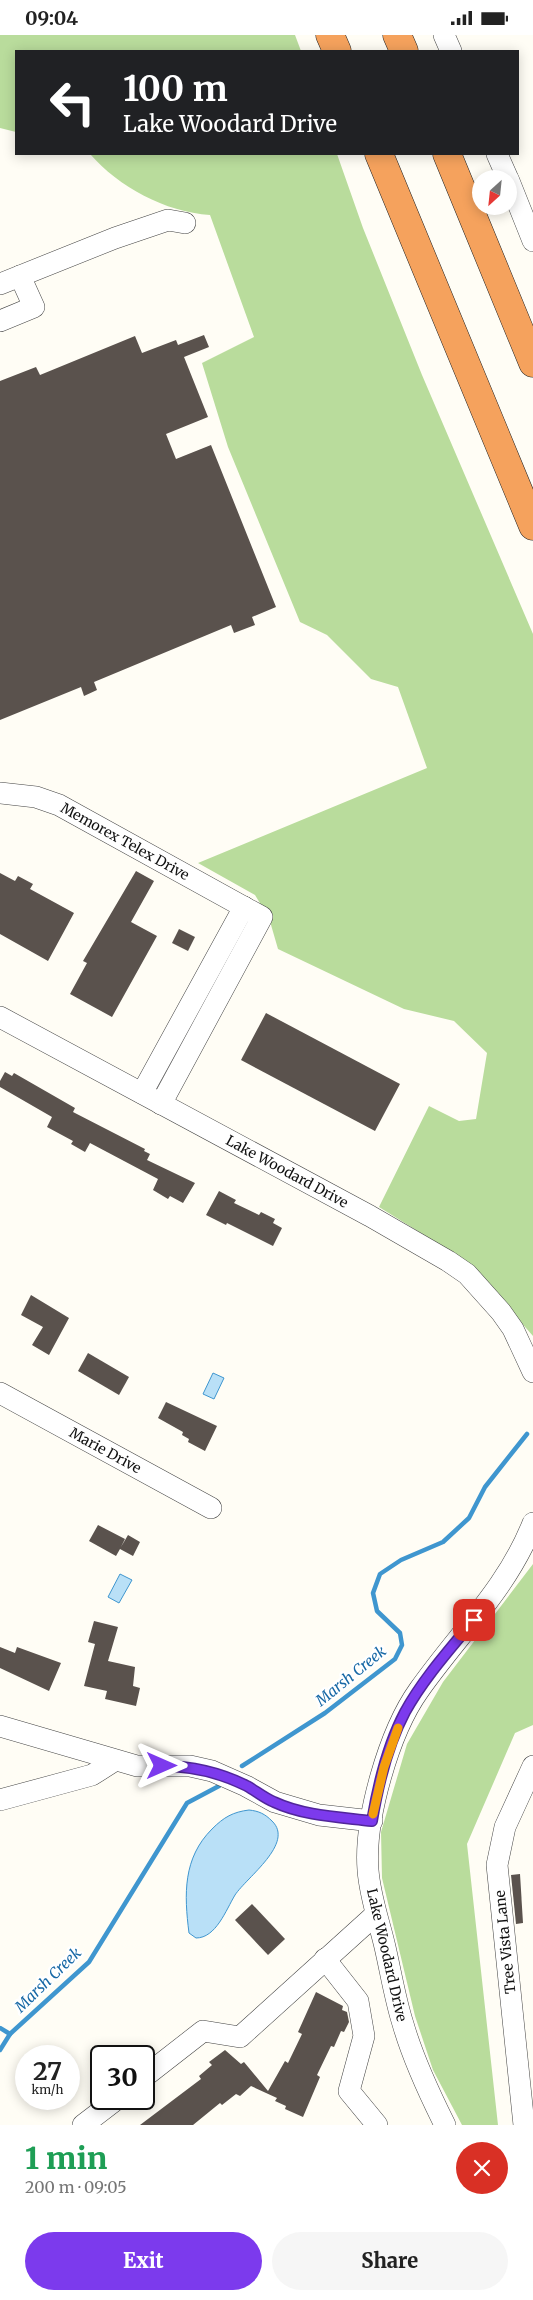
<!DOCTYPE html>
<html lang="en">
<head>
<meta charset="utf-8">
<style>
  :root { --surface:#fff; --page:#f6f6f6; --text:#222; --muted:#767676; --accent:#7c3aed }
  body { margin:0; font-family:Merriweather,serif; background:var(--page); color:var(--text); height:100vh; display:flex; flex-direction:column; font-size:19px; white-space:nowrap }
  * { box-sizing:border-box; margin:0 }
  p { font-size:16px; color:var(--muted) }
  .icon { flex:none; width:28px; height:28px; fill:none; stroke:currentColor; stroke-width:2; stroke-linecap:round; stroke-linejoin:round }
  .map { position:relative; height:2090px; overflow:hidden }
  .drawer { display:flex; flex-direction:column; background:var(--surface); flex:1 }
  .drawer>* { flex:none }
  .top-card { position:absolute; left:15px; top:15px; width:504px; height:105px; border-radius:0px; box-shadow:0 2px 12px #0003; background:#202124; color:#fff; overflow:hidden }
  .needle { width:32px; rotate:207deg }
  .buttons { position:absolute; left:472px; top:135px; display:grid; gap:10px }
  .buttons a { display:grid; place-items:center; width:45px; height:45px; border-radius:50%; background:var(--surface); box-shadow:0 2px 12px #0003; font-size:25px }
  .speed { position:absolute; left:15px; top:2010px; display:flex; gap:10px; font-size:25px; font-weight:700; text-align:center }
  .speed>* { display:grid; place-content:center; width:65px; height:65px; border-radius:50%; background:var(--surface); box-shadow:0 2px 12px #0003; line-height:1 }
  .speed small { font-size:12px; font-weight:400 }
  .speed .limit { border:2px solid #111; border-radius:8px; background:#fff; color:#111 }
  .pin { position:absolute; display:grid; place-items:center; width:42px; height:42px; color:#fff; margin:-21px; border-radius:10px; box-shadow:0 2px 8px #0006 }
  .me { position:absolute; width:55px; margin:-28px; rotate:90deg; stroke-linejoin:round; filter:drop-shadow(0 0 4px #0008) }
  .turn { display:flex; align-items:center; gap:18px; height:105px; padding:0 25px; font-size:22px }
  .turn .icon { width:65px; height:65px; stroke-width:2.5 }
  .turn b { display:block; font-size:35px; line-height:42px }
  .round { display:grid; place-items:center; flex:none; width:52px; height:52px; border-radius:26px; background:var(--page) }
  .head { display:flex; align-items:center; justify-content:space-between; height:85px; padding:0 25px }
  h1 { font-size:30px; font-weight:800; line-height:38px; color:#1e9e55 }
  .action { display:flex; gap:10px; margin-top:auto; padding:10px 25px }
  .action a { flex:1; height:58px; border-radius:30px; background:var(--accent); color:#fff; font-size:20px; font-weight:800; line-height:58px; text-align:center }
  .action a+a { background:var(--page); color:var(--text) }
  .status { display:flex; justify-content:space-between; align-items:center; height:35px; padding:0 25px; background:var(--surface); direction:ltr }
  .status svg { height:14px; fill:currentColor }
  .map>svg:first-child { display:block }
  .forest { fill:#b9dc9c }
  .water { fill:#b9e0f7; stroke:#3f96cf }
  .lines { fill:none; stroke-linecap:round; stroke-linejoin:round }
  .stream { stroke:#3f96cf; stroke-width:4.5 }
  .building { fill:#5a524d }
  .minor-casing { stroke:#444; stroke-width:22 }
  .highway-casing { stroke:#222; stroke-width:29 }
  .minor { stroke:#fff; stroke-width:21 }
  .highway { stroke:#f5a25d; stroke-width:28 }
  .route-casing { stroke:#51269a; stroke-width:12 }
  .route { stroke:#7c3aed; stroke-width:9 }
  .slow { stroke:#f59e0b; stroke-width:9 }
  .labels { text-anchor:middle; stroke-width:5; stroke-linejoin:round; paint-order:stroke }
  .street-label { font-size:14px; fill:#111; stroke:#fff }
  .water-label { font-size:15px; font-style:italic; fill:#1768a6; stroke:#fff }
</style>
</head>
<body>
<div class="status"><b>09:04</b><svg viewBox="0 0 49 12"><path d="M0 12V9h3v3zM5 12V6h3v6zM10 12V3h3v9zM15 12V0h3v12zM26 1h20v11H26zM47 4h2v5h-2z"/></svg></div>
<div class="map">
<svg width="533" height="2090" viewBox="0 0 533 2090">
  <rect width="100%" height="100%" fill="#fffdf5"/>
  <g class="forest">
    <path d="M 0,0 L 295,0 L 301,16 L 16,16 L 16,97 L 0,93 Z"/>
    <path d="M 90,119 L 337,119 L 363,193 L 422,340 L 533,599 L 533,1301 L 469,1228 L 379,1172 L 429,1071 L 459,1086 L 476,1084 L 487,1018 L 454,986 L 404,974 L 278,914 L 269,883 L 255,860 L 198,828 L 427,733 L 398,652 L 371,644 L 327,600 L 300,587 L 228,412 L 202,328 L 254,302 L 210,180 C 165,177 119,152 90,119 Z"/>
    <path d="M 533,1529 L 533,1690 L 515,1698 L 467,1809 L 498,2090 L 462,2090 L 433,2035 L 415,1981 L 382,1843 L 381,1797 L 407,1709 L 443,1647 Z"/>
  </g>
  <g class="water">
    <path d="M 213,1338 L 224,1343 L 214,1364 L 203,1359 Z"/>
    <path d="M 120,1539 L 132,1545 L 119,1568 L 108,1562 Z"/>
    <path d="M 249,1775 C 259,1776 265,1779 272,1786 C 295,1808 247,1842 235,1860 C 226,1875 216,1903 196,1903 L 189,1898 C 184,1859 183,1823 212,1794 C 224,1782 233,1777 249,1775 Z"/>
  </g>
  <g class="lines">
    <g class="stream">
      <path d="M 242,1731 L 325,1678 L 395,1624 L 402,1610 L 400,1598 L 377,1576 L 373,1558 L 380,1539 L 401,1525 L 443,1507 L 469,1483 L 485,1452 L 527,1399"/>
      <path d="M 0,1993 L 10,1999"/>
      <path d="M 0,2015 L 10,1999 L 89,1927 L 187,1768 L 219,1751"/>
    </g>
  </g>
  <g class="building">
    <path d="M 204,300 L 209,312 L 184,322 L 208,382 L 166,399 L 176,424 L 211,410 L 276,572 L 252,582 L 255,590 L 234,598 L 231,590 L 94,647 L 97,655 L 84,661 L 81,652 L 0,685 L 0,346 L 36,332 L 40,340 L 135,301 L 142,318 L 176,305 L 178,310 Z"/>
    <path d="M 136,836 L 154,846 L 131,887 L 157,901 L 112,982 L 70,959 L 87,928 L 83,926 Z"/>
    <path d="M 0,838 L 15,846 L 18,841 L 33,849 L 30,854 L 74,878 L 48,926 L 0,899 Z"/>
    <path d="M 179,894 L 195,902 L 188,916 L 172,908 Z"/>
    <path d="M 266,978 L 400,1049 L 375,1096 L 241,1025 Z"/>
    <path d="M 5,1037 L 12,1041 L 14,1038 L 75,1073 L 73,1077 L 145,1114 L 144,1116 L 150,1119 L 147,1125 L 195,1148 L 183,1168 L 170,1161 L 168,1164 L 153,1155 L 158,1144 L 90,1108 L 85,1117 L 71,1109 L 73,1106 L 47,1092 L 52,1082 L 0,1052 L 0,1046 Z"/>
    <path d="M 219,1156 L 236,1165 L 234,1168 L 259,1180 L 261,1177 L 275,1184 L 273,1188 L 282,1193 L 273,1211 L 227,1188 L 226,1190 L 206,1180 Z"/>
    <path d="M 31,1260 L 69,1283 L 49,1320 L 32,1310 L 43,1292 L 21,1280 Z"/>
    <path d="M 88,1318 L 129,1342 L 119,1360 L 78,1336 Z"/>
    <path d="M 166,1367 L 217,1391 L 205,1416 L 188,1407 L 189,1404 L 182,1400 L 183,1397 L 158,1383 Z"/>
    <path d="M 98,1490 L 125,1504 L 121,1512 L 128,1500 L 140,1507 L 133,1521 L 120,1514 L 116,1521 L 89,1506 Z"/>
    <path d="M 94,1586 L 118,1592 L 108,1626 L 135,1632 L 133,1651 L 140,1653 L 136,1671 L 105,1664 L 107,1656 L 84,1651 L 95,1609 L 88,1607 Z"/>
    <path d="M 0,1612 L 15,1618 L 17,1612 L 61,1628 L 49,1656 L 0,1633 Z"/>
    <path d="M 520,1839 L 523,1888 L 516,1889 L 511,1840 Z"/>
    <path d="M 252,1869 L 285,1904 L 268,1920 L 235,1885 Z"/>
    <path d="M 316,1957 L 343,1971 L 342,1975 L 347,1977 L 349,1987 L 344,1997 L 341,1996 L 334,2012 L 331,2011 L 317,2040 L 320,2042 L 303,2082 L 285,2074 L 286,2071 L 275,2066 L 277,2063 L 251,2051 L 240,2061 L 236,2059 L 222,2070 L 220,2068 L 193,2090 L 140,2090 L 201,2044 L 199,2041 L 212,2030 L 209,2027 L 225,2015 L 241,2029 L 244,2027 L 268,2056 L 285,2026 L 288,2028 L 302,1999 L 298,1997 Z"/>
  </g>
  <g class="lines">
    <g class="minor-casing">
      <g id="minor">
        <path d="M 444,0 L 451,16"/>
        <path d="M 497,119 L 508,144"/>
        <path d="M 509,146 L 533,206"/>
        <path d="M 0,249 L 115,203 L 168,185 L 185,188"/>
        <path d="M 0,286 L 34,272 L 20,241"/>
        <path id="s1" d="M 0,758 L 36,762 L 59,770 L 262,882 L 161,1069"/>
        <path id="s2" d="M 0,982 L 370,1181 L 448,1226 L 467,1239 L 501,1277 L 513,1294 L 533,1337"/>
        <path d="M 142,1058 L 244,872"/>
        <path id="s3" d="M 0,1358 L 211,1473"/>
        <path d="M 0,1691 L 137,1731 L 190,1731 L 212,1736 L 246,1751 L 275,1767 L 319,1780 L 372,1786"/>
        <path d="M 0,1765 L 92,1740 L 114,1726"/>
        <path d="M 325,1924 L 358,1966 L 364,2001 L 349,2056 L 377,2090"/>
        <path d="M 144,2042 L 203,1996 L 240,2002 L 375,1880"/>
        <path d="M 83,2090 L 117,2064"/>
        <path d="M 445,2090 C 429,2058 413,2024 403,1989 C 395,1964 391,1938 385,1912 C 379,1886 370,1862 368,1835 C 364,1784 389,1697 419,1655 C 459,1598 507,1554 533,1488"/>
        <path d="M 524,2090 L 497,1830 L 505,1792 L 533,1731"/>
      </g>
    </g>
    <g class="highway-casing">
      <g id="highway">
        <path d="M 330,0 L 337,16"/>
        <path d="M 397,0 L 404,16"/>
        <path d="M 379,119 L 533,491"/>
        <path d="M 447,119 L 533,328"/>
      </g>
    </g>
    <use href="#minor" class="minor"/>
    <use href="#highway" class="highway"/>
  </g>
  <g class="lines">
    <g class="route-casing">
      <path id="route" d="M 162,1731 C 193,1731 219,1737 247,1751 C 256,1756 264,1763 274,1767 C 304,1781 339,1782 372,1786 C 378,1750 388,1709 405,1677 C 423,1644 450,1614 474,1585"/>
    </g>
    <use href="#route" class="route"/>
    <path class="slow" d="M 373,1779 L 384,1732 L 398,1693"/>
  </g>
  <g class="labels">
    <g class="street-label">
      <text dy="5" stroke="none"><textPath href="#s1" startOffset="136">Memorex Telex Drive</textPath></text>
      <text dy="5" stroke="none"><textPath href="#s2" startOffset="326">Lake Woodard Drive</textPath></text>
      <text dy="5" stroke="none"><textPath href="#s3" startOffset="120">Marie Drive</textPath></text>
      <text transform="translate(505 1907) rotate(-96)" y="5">Tree Vista Lane</text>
      <text transform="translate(387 1920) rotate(77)" y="5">Lake Woodard Drive</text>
    </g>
    <g class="water-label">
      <text transform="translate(351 1641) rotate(-39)" y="5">Marsh Creek</text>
      <text transform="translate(48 1945) rotate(-44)" y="5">Marsh Creek</text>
    </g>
  </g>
</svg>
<div class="buttons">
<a><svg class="needle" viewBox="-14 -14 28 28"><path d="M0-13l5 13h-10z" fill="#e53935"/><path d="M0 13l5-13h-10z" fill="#767676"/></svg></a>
</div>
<div class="speed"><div>27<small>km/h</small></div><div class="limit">30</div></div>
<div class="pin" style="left:474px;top:1585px;background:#d93025"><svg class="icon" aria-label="arrive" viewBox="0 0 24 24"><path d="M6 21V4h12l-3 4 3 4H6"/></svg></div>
<svg class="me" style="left:162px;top:1731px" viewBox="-20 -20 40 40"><path d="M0-17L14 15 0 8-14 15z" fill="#7c3aed" stroke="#fff" stroke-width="4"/></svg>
<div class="top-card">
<div class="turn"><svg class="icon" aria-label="left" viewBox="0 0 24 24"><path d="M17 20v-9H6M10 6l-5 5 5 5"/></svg><div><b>100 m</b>Lake Woodard Drive</div></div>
</div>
</div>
<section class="drawer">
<div class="head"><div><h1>1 min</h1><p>200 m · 09:05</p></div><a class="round" style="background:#d93025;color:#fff"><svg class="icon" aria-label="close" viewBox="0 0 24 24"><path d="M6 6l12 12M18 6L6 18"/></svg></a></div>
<div class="action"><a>Exit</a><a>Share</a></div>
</section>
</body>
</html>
